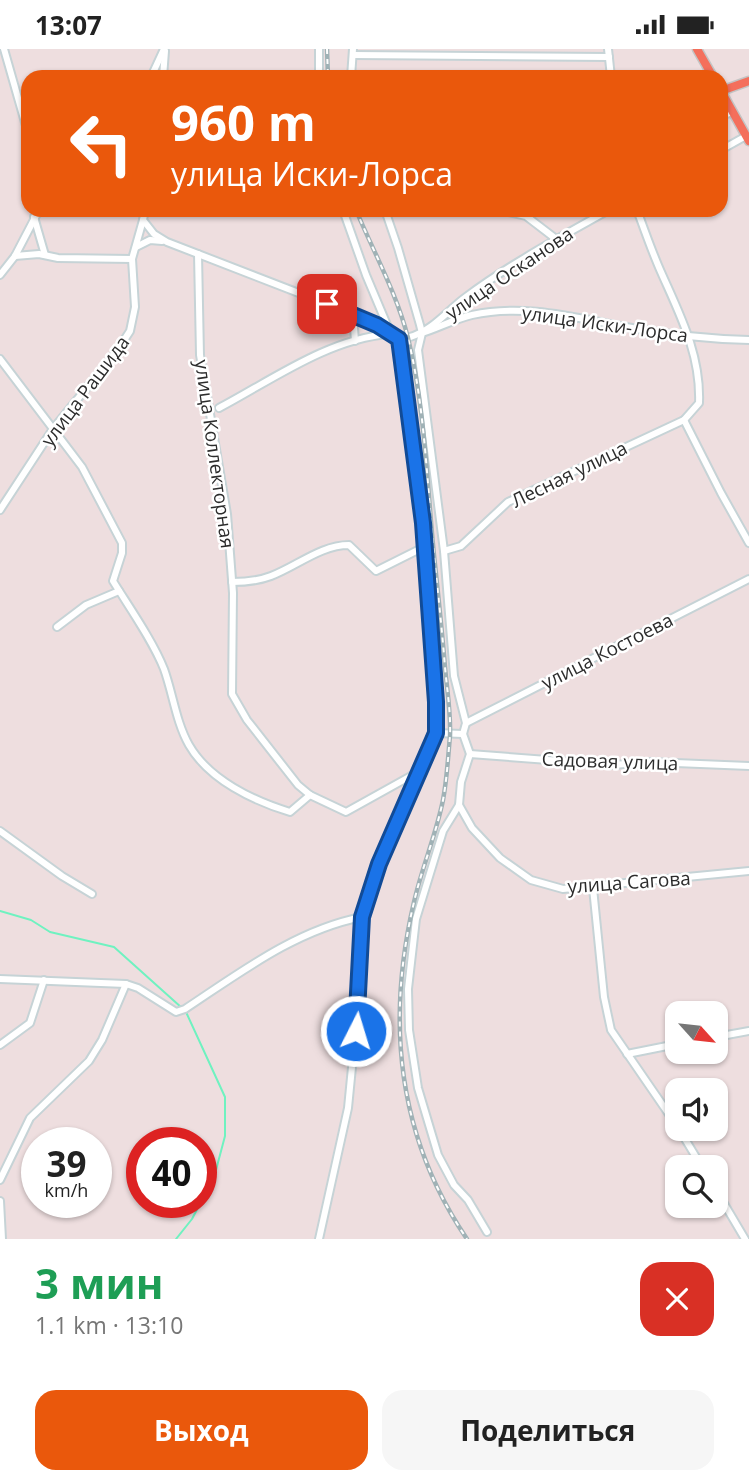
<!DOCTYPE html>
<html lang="ru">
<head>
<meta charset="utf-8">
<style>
  :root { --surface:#fff; --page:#f6f6f6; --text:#222; --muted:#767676; --accent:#ea580c }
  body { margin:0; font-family:"Open Sans",sans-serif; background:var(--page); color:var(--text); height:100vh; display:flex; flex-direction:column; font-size:26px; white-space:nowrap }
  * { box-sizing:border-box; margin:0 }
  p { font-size:23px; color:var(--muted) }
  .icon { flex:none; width:38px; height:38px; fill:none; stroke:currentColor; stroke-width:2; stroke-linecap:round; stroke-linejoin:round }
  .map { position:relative; height:1190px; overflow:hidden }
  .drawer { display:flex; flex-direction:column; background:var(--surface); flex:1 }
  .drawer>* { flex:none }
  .banner { position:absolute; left:21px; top:21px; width:707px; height:147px; border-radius:21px; box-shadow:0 2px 5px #0004; background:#ea580c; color:#fff; overflow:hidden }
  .needle { width:46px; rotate:117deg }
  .tools { position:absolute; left:665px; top:952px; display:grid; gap:14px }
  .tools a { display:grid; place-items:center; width:63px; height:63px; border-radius:14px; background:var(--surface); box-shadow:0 2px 5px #0004; font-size:35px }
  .speed { position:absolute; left:21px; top:1078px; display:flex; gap:14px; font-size:35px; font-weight:700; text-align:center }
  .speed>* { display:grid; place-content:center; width:91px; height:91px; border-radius:50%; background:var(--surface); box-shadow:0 2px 5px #0004; line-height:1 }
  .speed small { font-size:18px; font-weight:400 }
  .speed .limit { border:10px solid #d22; background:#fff; color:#111 }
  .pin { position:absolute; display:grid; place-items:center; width:60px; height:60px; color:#fff; margin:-30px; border-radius:14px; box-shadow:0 4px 10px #0006 }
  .me { position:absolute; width:77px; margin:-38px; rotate:5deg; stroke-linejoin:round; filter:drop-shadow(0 0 5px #0008) }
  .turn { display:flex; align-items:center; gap:24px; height:147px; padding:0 35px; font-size:32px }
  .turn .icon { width:91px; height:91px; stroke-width:2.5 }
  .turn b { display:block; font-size:49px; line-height:60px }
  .round { display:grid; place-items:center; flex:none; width:74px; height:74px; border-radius:21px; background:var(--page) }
  .overview { display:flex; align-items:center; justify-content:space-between; height:119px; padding:0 35px }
  h1 { font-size:42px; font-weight:700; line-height:52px; color:#1e9e55 }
  .primary-button { display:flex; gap:14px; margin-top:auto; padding:14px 35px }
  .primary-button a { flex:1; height:80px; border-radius:21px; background:var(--accent); color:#fff; font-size:28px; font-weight:700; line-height:80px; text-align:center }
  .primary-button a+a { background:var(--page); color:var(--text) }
  .status { display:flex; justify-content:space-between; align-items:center; height:49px; padding:0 35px; background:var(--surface); direction:ltr }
  .status svg { height:19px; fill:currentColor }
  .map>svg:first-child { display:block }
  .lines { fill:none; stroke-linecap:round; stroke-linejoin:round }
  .stream { stroke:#6ff2c0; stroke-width:2 }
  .minor-casing { stroke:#c6d3d6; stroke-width:10 }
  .major-casing { stroke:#c4c4c4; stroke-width:11 }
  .minor { stroke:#fff; stroke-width:6 }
  .major { stroke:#f46f5c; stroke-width:8 }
  .rail-casing { stroke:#a0b2b6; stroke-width:4.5 }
  .rail { stroke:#fff; stroke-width:2; stroke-dasharray:5; stroke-linecap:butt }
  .route-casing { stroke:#114b97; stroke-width:18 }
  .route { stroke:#1a73e8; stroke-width:12 }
  .labels { text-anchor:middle; stroke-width:5; stroke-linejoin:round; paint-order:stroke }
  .street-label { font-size:19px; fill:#2c2c2c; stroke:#fff }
</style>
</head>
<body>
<div class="status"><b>13:07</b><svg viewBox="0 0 49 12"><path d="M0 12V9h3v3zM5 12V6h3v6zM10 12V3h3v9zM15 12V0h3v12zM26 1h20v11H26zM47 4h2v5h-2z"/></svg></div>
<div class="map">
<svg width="749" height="1190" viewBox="0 0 749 1190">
  <rect width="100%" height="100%" fill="#eededf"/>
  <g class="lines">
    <g class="stream">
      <path d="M 0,862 L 31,871 L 50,883 L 114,898 L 182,959"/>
      <path d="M 186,963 L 225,1048 L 225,1087 L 216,1121 L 201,1152"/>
      <path d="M 176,1190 L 192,1170 L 201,1153"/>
    </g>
    <g class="minor-casing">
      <g id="minor">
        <path d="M 4,0 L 28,84"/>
        <path d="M 608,0 L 611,28"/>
        <path d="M 353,6 L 609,8"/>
        <path d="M 151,28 L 164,0"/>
        <path d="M 163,28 L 165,2"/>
        <path d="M 319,28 L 319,0"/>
        <path d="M 351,28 L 353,0"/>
        <path d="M 721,67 L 733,63"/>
        <path d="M 721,101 L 746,87"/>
        <path d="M 145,161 L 143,171 L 154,185 L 167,193 L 353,265 L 377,276 L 399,290"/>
        <path d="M 343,161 L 366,226 L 390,283"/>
        <path d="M 385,161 L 398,199 L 420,276 L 422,284 L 418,301 L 444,502 L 454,627 L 466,674 L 463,685 L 470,705 L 461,733 L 459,756 L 443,782 L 416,870 L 408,940 L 409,981 L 418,1039 L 438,1106 L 454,1136 L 468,1151 L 487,1183"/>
        <path d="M 391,161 L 400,161"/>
        <path d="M 500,161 L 526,167 L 556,190"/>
        <path d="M 34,168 L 45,206"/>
        <path d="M 136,198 L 150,191 L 162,192"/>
        <path d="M 198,205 L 200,306 L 227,465 L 233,544 L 232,645 L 247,671 L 298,736 L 310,746 L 346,763 L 418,723"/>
        <path d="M 15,207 L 39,205 L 58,209 L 132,210"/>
        <path d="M 0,226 L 15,207 L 39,161"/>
        <path d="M 353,265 L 355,292"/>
        <path d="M 422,284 C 438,279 455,270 472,266 C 526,254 579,270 632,279 C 670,286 710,290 749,291"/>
        <path d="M 410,288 C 432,282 448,261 466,248 C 510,215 561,188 609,161"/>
        <path d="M 0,310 L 82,418 L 122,494 L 122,504 L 113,532 C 129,558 153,592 164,620 C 173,645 176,673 189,696 C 209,731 254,752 290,763 L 310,746"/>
        <path d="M 219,359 C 272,331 328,290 389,285"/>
        <path d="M 684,371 L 721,444 L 749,494"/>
        <path d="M 0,461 L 53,380 L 117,302 L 130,282 L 135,258 L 132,210 L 143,171"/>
        <path d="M 444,502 L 461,497 L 508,453 L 684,371 L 699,354 C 701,306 680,266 661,223 C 652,203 645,182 637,161"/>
        <path d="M 232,533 C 246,533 258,532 271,527 C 297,517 321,496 349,496 L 376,522 L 424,498"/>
        <path d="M 57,578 L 86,556 L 119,542"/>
        <path d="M 466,674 L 749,530"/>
        <path d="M 436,684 L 463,685"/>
        <path d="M 470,705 L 613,716 L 651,713 L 749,717"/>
        <path d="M 459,756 L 472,779 L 500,809 L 531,831 L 563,840 L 749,822"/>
        <path d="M 0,782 L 62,827 L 92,845"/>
        <path d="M 593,839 L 604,948 L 611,981 L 677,1077"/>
        <path d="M 0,930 L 126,935 L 138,939 L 176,963 L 185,960 C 241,923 296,881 362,868"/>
        <path d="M 716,988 L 749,982"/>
        <path d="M 0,996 L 30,974 L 44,931"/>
        <path d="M 627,1005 L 677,995"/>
        <path d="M 679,1080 L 702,1118"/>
        <path d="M 0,1131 L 30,1069 L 89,1012 L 102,991 L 126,935"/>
        <path d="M 716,1141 L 745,1190"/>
        <path d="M 0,1152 L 2,1190"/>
        <path d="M 319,1190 L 348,1059 L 358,957 L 362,868 L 379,815 L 436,684 L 436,653 L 423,474 L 399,290"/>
      </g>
    </g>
    <g class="major-casing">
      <g id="major">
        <path d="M 697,0 L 713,28"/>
        <path d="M 721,42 L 749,92"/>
        <path d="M 721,42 L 749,32"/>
      </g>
    </g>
    <use href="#minor" class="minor"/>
    <use href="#major" class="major"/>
    <g class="rail-casing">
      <g id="rail">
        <path d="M 327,0 L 328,28"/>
        <path d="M 356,161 C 374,204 397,245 408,289 C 425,358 427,436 434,506 C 438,544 442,581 445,618 C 447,641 451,664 450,687 C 448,708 447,730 443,751 C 436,786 422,818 414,853 C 386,972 397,1087 467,1190"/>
      </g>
    </g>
    <use href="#rail" class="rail"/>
  </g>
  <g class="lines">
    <g class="route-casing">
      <path id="route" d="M 327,255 L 377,276 L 399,290 L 423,474 L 436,653 L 436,684 L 433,691 L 379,815 L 362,868 L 356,982"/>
    </g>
    <use href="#route" class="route"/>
  </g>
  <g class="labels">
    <g class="street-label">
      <text transform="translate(509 224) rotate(-34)" y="7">улица Осканова</text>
      <text transform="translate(605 275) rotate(8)" y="7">улица Иски-Лорса</text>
      <text transform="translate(85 342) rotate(-53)" y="7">улица Рашида</text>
      <text transform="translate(215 405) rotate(82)" y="7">улица Коллекторная</text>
      <text transform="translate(569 425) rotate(-26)" y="7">Лесная улица</text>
      <text transform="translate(607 602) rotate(-27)" y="7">улица Костоева</text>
      <text transform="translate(610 712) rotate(2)" y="7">Садовая улица</text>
      <text transform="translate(629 833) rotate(-4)" y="7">улица Сагова</text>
    </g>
  </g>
</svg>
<div class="tools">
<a><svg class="needle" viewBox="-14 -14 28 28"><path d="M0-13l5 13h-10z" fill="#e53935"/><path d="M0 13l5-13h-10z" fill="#767676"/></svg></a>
<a><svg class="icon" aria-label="sound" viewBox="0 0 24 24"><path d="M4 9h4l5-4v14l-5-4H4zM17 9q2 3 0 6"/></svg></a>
<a><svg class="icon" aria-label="search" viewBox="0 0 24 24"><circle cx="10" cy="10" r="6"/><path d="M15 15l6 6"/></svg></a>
</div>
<div class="speed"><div>39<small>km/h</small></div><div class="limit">40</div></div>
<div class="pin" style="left:327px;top:255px;background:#d93025"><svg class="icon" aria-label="arrive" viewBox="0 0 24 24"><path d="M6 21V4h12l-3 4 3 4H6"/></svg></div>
<svg class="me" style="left:356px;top:982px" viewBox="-20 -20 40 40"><circle r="17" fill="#1a73e8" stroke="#fff" stroke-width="3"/><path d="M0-11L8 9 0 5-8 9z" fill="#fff"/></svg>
<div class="banner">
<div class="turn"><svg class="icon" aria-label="left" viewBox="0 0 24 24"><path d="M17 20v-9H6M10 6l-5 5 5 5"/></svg><div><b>960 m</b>улица Иски-Лорса</div></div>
</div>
</div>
<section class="drawer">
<div class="overview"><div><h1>3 мин</h1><p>1.1 km · 13:10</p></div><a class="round" style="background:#d93025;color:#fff"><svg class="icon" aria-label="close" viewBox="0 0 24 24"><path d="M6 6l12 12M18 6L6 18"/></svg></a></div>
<div class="primary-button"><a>Выход</a><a>Поделиться</a></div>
</section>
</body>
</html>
